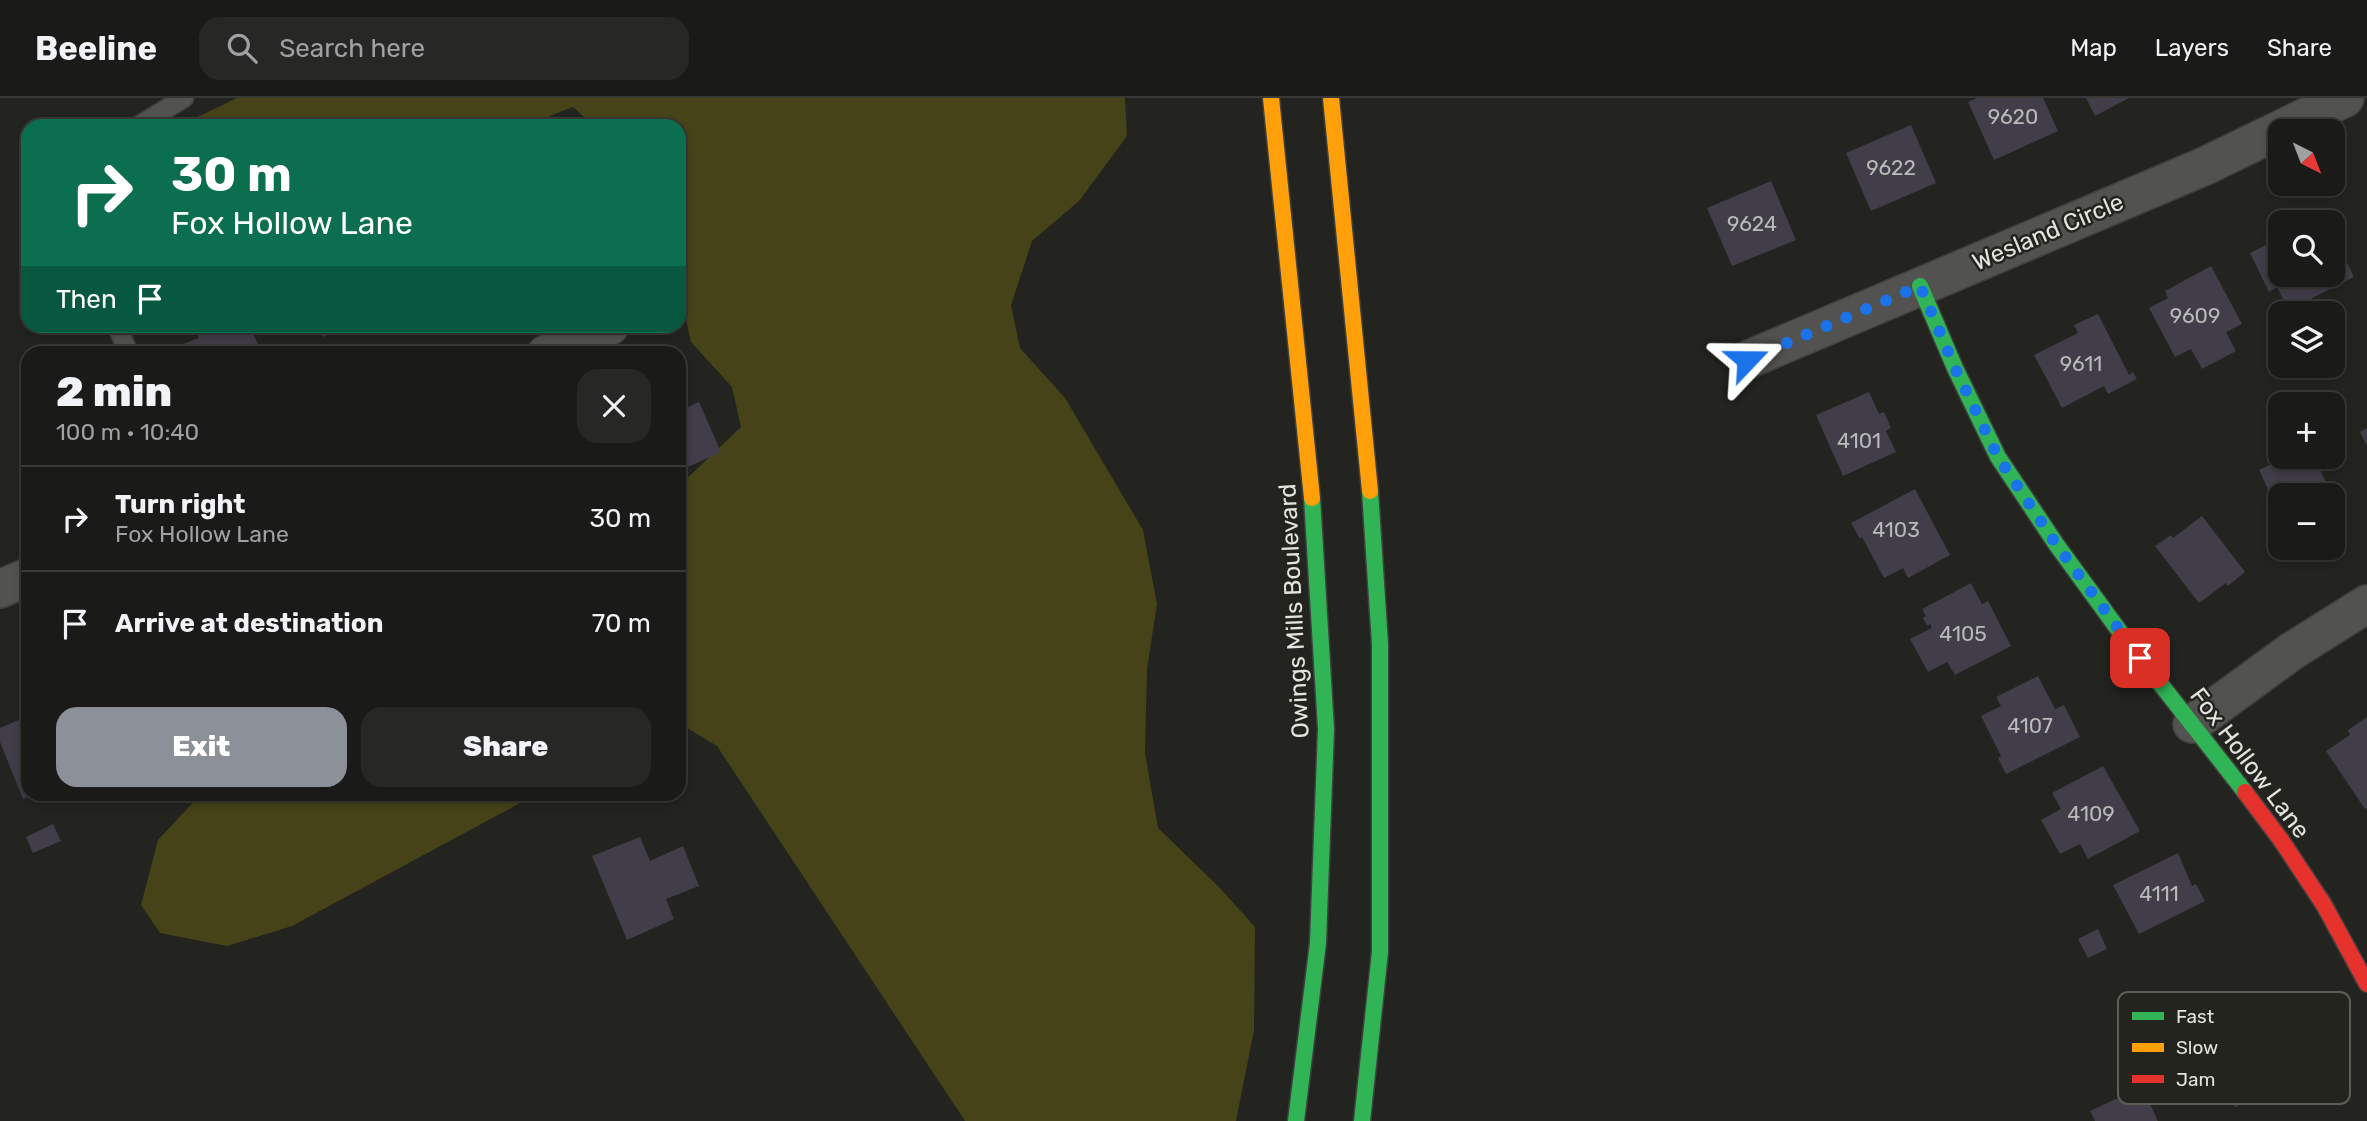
<!DOCTYPE html>
<html lang="en">
<head>
<meta charset="utf-8">
<style>
  :root { --surface:#1a1a18; --page:#272725; --text:#f1f3f6; --muted:#9fa1a2; --line:#383837; --accent:#8c9099 }
  body { margin:0; font-family:Rubik,sans-serif; background:var(--page); color:var(--text); height:100vh; display:flex; flex-direction:column; font-size:26px; white-space:nowrap }
  * { box-sizing:border-box; margin:0 }
  p { font-size:23px; color:var(--muted) }
  .icon { flex:none; width:38px; height:38px; fill:none; stroke:currentColor; stroke-width:2; stroke-linecap:round; stroke-linejoin:round }
  .map { position:relative; flex:1; overflow:hidden }
  .side { position:absolute; left:21px; top:248px; width:665px; height:455px; display:flex; flex-direction:column; background:var(--surface); border-radius:21px; box-shadow:0 4px 10px #0003,0 0 0 2px var(--line) }
  .side>* { flex:none }
  .guide { position:absolute; left:21px; top:21px; width:665px; height:214px; border-radius:21px; box-shadow:0 4px 10px #0003,0 0 0 2px var(--line); background:#0b6e4f; color:#fff; overflow:hidden }
  .needle { width:46px; rotate:138deg }
  .tools { position:absolute; left:2268px; top:21px; display:grid; gap:14px }
  .tools a { display:grid; place-items:center; width:77px; height:77px; border-radius:14px; background:var(--surface); box-shadow:0 4px 10px #0003,0 0 0 2px var(--line); font-size:35px }
  .pin { position:absolute; display:grid; place-items:center; width:60px; height:60px; color:#fff; margin:-30px; border-radius:14px; box-shadow:0 4px 10px #0006 }
  .me { position:absolute; width:77px; margin:-38px; rotate:67deg; stroke-linejoin:round; filter:drop-shadow(0 0 5px #0008) }
  .turn { display:flex; align-items:center; gap:24px; height:147px; padding:0 35px; font-size:32px }
  .turn .icon { width:91px; height:91px; stroke-width:2.5 }
  .turn b { display:block; font-size:49px; line-height:60px }
  .then { display:flex; align-items:center; height:66px; padding:0 35px; background:#0003; gap:14px; font-size:26px }
  .round { display:grid; place-items:center; flex:none; width:74px; height:74px; border-radius:21px; background:var(--page) }
  .summary { display:flex; align-items:center; justify-content:space-between; height:119px; padding:0 35px }
  h1 { font-size:42px; font-weight:800; line-height:52px }
  .primary-button { display:flex; gap:14px; margin-top:auto; padding:14px 35px }
  .primary-button a { flex:1; height:80px; border-radius:21px; background:var(--accent); color:#fff; font-size:28px; font-weight:800; line-height:80px; text-align:center }
  .primary-button a+a { background:var(--page); color:var(--text) }
  ul { padding:0; list-style:none }
  li { display:flex; align-items:center; gap:21px; height:105px; padding:0 35px; border-top:2px solid var(--line) }
  li div { flex:1 }
  li b { display:block; font-size:26px }
  li em { font-style:normal }
  header { display:flex; align-items:center; gap:42px; box-sizing:border-box; height:98px; padding:0 35px; background:var(--surface); border-bottom:2px solid var(--line) }
  header strong { font-size:33px }
  nav { display:flex; gap:38px; margin-inline-start:auto; font-size:24px }
  .search { width:490px; height:63px; background:var(--page); display:flex; align-items:center; gap:18px; box-sizing:border-box; padding:0 24px; border-radius:21px; color:var(--muted); font-size:26px }
  .map>svg:first-child { display:block }
  .green { fill:#474318 }
  .building { fill:#413d49 }
  .lines { fill:none; stroke-linecap:round; stroke-linejoin:round }
  .lane-casing { stroke:#3f3f3d; stroke-width:21 }
  .street-casing { stroke:#3f3f3d; stroke-width:40 }
  .fast-casing { stroke:#3f3f3d; stroke-width:19 }
  .slow-casing { stroke:#3f3f3d; stroke-width:19 }
  .jam-casing { stroke:#3f3f3d; stroke-width:19 }
  .lane { stroke:#525250; stroke-width:18 }
  .street { stroke:#525250; stroke-width:37 }
  .fast { stroke:#30b455; stroke-width:16 }
  .slow { stroke:#ff9f0a; stroke-width:16 }
  .jam { stroke:#e5322d; stroke-width:16 }
  .route { stroke:#1a73e8; stroke-width:12; stroke-dasharray:0 21.6 }
  .labels { text-anchor:middle; stroke-width:5; stroke-linejoin:round; paint-order:stroke }
  .number-label { font-size:21px; fill:#bababa }
  .street-label { font-size:24px; fill:#e3e3df; stroke:#24241f }
  .key { fill:#24241f; stroke:#5d5d59; stroke-width:2 }
  .key-label { font-size:19px; fill:#e3e3df }
</style>
</head>
<body>
<header>
<strong>Beeline</strong>
<div class="search"><svg class="icon" aria-label="search" viewBox="0 0 24 24"><circle cx="10" cy="10" r="6"/><path d="M15 15l6 6"/></svg>Search here</div>
<nav><a>Map</a><a>Layers</a><a>Share</a></nav>
</header>
<div class="map">
<svg width="2367" height="1023" viewBox="0 0 2367 1023">
  <rect width="100%" height="100%" fill="#232320"/>
  <g class="green">
    <path d="M 237,0 L 1125,0 L 1127,38 L 1079,103 L 1032,143 L 1011,207 L 1020,250 L 1065,300 L 1143,432 L 1157,506 L 1147,571 L 1145,655 L 1158,730 L 1220,790 L 1255,829 L 1254,932 L 1236,1023 L 965,1023 L 717,648 L 679,625 L 679,388 L 741,329 L 732,289 L 691,244 L 679,189 L 679,28 L 594,28 L 573,9 L 524,28 L 179,28 Z"/>
    <path d="M 200,697 L 200,696 L 535,697 L 292,828 L 227,848 L 160,835 L 141,807 L 158,742 Z"/>
  </g>
  <g class="building">
    <path d="M 1977,0 L 2043,0 L 2058,33 L 1994,62 L 1968,4 Z"/>
    <path d="M 2086,0 L 2129,0 L 2095,18 Z"/>
    <path d="M 1911,27 L 1936,85 L 1871,113 L 1846,55 Z"/>
    <path d="M 1771,83 L 1796,142 L 1732,168 L 1707,110 Z"/>
    <path d="M 2333,137 L 2354,179 L 2312,200 L 2316,207 L 2300,215 L 2290,215 L 2277,189 L 2269,194 L 2250,155 L 2280,140 L 2280,177 L 2333,177 Z"/>
    <path d="M 2211,168 L 2242,226 L 2226,234 L 2236,253 L 2202,271 L 2191,251 L 2175,259 L 2149,210 L 2168,200 L 2165,193 Z"/>
    <path d="M 2098,216 L 2129,277 L 2133,274 L 2137,281 L 2108,296 L 2104,288 L 2062,310 L 2034,257 L 2078,235 L 2074,227 Z"/>
    <path d="M 194,228 L 250,228 L 262,256 L 182,256 L 178,248 L 199,240 Z"/>
    <path d="M 318,228 L 348,228 L 323,239 Z"/>
    <path d="M 1869,294 L 1879,316 L 1884,314 L 1891,330 L 1886,333 L 1896,354 L 1843,378 L 1816,317 Z"/>
    <path d="M 699,304 L 721,354 L 679,373 L 679,313 Z"/>
    <path d="M 2367,330 L 2367,348 L 2360,334 Z"/>
    <path d="M 2294,359 L 2314,359 L 2332,397 L 2280,397 L 2280,417 L 2259,372 L 2277,363 L 2278,366 Z"/>
    <path d="M 1915,391 L 1950,457 L 1908,480 L 1903,470 L 1884,480 L 1862,439 L 1860,441 L 1851,425 Z"/>
    <path d="M 2333,399 L 2342,420 L 2333,424 Z"/>
    <path d="M 2202,418 L 2245,474 L 2228,488 L 2226,485 L 2199,505 L 2155,448 L 2171,437 L 2173,440 Z"/>
    <path d="M 1971,485 L 1982,506 L 1988,503 L 2011,548 L 1955,577 L 1947,564 L 1928,574 L 1910,541 L 1932,530 L 1930,526 L 1927,528 L 1923,520 L 1926,518 L 1922,511 Z"/>
    <path d="M 2038,578 L 2055,611 L 2064,607 L 2080,639 L 2006,676 L 1998,660 L 2001,658 L 1981,618 L 2001,608 L 1996,599 Z"/>
    <path d="M 28,618 L 28,696 L 34,697 L 23,701 L 0,644 L 0,630 Z"/>
    <path d="M 2367,619 L 2367,710 L 2365,711 L 2326,653 L 2350,637 L 2348,632 Z"/>
    <path d="M 2103,668 L 2140,733 L 2088,761 L 2080,746 L 2060,756 L 2041,722 L 2061,711 L 2052,695 Z"/>
    <path d="M 53,726 L 61,743 L 33,755 L 26,739 Z"/>
    <path d="M 640,739 L 650,763 L 683,748 L 699,788 L 666,801 L 674,821 L 627,842 L 592,758 Z"/>
    <path d="M 2178,755 L 2192,788 L 2196,786 L 2205,803 L 2139,836 L 2113,787 Z"/>
    <path d="M 2098,831 L 2107,851 L 2088,860 L 2078,841 Z"/>
    <path d="M 2273,913 L 2287,941 L 2296,938 L 2315,977 L 2279,995 L 2276,989 L 2235,1009 L 2208,954 L 2251,932 L 2248,926 Z"/>
    <path d="M 2142,989 L 2158,1023 L 2095,1023 L 2090,1013 Z"/>
  </g>
  <g class="lines">
    <g class="lane-casing">
      <g id="lane">
        <path d="M 138,28 L 184,0"/>
        <path d="M 117,228 L 129,256"/>
      </g>
    </g>
    <g class="street-casing">
      <g id="street">
        <path d="M 546,256 L 610,228"/>
        <path d="M 1747,262 L 2205,68 L 2345,0"/>
        <path d="M 0,491 L 28,479"/>
        <path d="M 2192,626 L 2292,553 L 2367,506"/>
      </g>
    </g>
    <g class="fast-casing">
      <g id="fast">
        <path d="M 1920,188 L 1955,270 L 1998,359 L 2056,446 L 2123,538 L 2245,694"/>
        <path d="M 1296,1023 L 1318,845 L 1326,631 L 1312,400"/>
        <path d="M 1362,1023 L 1380,854 L 1380,546 L 1370,393"/>
      </g>
    </g>
    <g class="slow-casing">
      <g id="slow">
        <path d="M 1271,0 L 1312,400"/>
        <path d="M 1331,0 L 1370,393"/>
      </g>
    </g>
    <g class="jam-casing">
      <path id="jam" d="M 2245,694 L 2281,742 L 2324,807 L 2367,886"/>
    </g>
    <use href="#lane" class="lane"/>
    <use href="#street" class="street"/>
    <use href="#fast" class="fast"/>
    <use href="#slow" class="slow"/>
    <use href="#jam" class="jam"/>
  </g>
  <g class="lines">
    <path class="route" d="M 1747,262 L 1920,188 L 1955,270 L 1998,359 L 2056,446 L 2140,560"/>
  </g>
  <g class="labels">
    <g class="number-label">
      <text x="2013" y="26">9620</text>
      <text x="1891" y="77">9622</text>
      <text x="1752" y="133">9624</text>
      <text x="2195" y="225">9609</text>
      <text x="2081" y="273">9611</text>
      <text x="1859" y="350">4101</text>
      <text x="1896" y="439">4103</text>
      <text x="1963" y="543">4105</text>
      <text x="2030" y="635">4107</text>
      <text x="2091" y="723">4109</text>
      <text x="2159" y="803">4111</text>
    </g>
    <g class="street-label">
      <text transform="translate(2048 134) rotate(-23)" y="8">Wesland Circle</text>
      <text transform="translate(1294 513) rotate(-93)" y="8">Owings Mills Boulevard</text>
      <text transform="translate(2250 665) rotate(53)" y="8">Fox Hollow Lane</text>
    </g>
  </g>
  <rect x="2118" y="894" width="232" height="112" rx="10" class="key"/>
  <rect x="2132" y="914" width="32" height="8" fill="#30b455"/>
  <rect x="2132" y="945" width="32" height="9" fill="#ff9f0a"/>
  <rect x="2132" y="977" width="32" height="8" fill="#e5322d"/>
  <g class="key-label">
    <text x="2176" y="925">Fast</text>
    <text x="2176" y="956">Slow</text>
    <text x="2176" y="988">Jam</text>
  </g>
</svg>
<div class="tools">
<a><svg class="needle" viewBox="-14 -14 28 28"><path d="M0-13l5 13h-10z" fill="#e53935"/><path d="M0 13l5-13h-10z" fill="#9fa1a2"/></svg></a>
<a><svg class="icon" aria-label="search" viewBox="0 0 24 24"><circle cx="10" cy="10" r="6"/><path d="M15 15l6 6"/></svg></a>
<a><svg class="icon" aria-label="layers" viewBox="0 0 24 24"><path d="M12 4l9 5-9 5-9-5zM3 14l9 5 9-5"/></svg></a>
<a>+</a>
<a>−</a>
</div>
<div class="pin" style="left:2140px;top:560px;background:#d93025"><svg class="icon" aria-label="arrive" viewBox="0 0 24 24"><path d="M6 21V4h12l-3 4 3 4H6"/></svg></div>
<svg class="me" style="left:1747px;top:262px" viewBox="-20 -20 40 40"><path d="M0-17L14 15 0 8-14 15z" fill="#1a73e8" stroke="#fff" stroke-width="4"/></svg>
<div class="guide">
<div class="turn"><svg class="icon" aria-label="right" viewBox="0 0 24 24"><path d="M7 20v-9h11M14 6l5 5-5 5"/></svg><div><b>30 m</b>Fox Hollow Lane</div></div>
<div class="then">Then<svg class="icon" aria-label="arrive" viewBox="0 0 24 24"><path d="M6 21V4h12l-3 4 3 4H6"/></svg></div>
</div>
<section class="side">
<div class="summary"><div><h1>2 min</h1><p>100 m · 10:40</p></div><a class="round"><svg class="icon" aria-label="close" viewBox="0 0 24 24"><path d="M6 6l12 12M18 6L6 18"/></svg></a></div>
<ul>
<li><svg class="icon" aria-label="right" viewBox="0 0 24 24"><path d="M7 20v-9h11M14 6l5 5-5 5"/></svg><div><b>Turn right</b><p>Fox Hollow Lane</p></div><em>30 m</em></li>
<li><svg class="icon" aria-label="arrive" viewBox="0 0 24 24"><path d="M6 21V4h12l-3 4 3 4H6"/></svg><div><b>Arrive at destination</b></div><em>70 m</em></li>
</ul>
<div class="primary-button"><a>Exit</a><a>Share</a></div>
</section>
</div>
</body>
</html>
